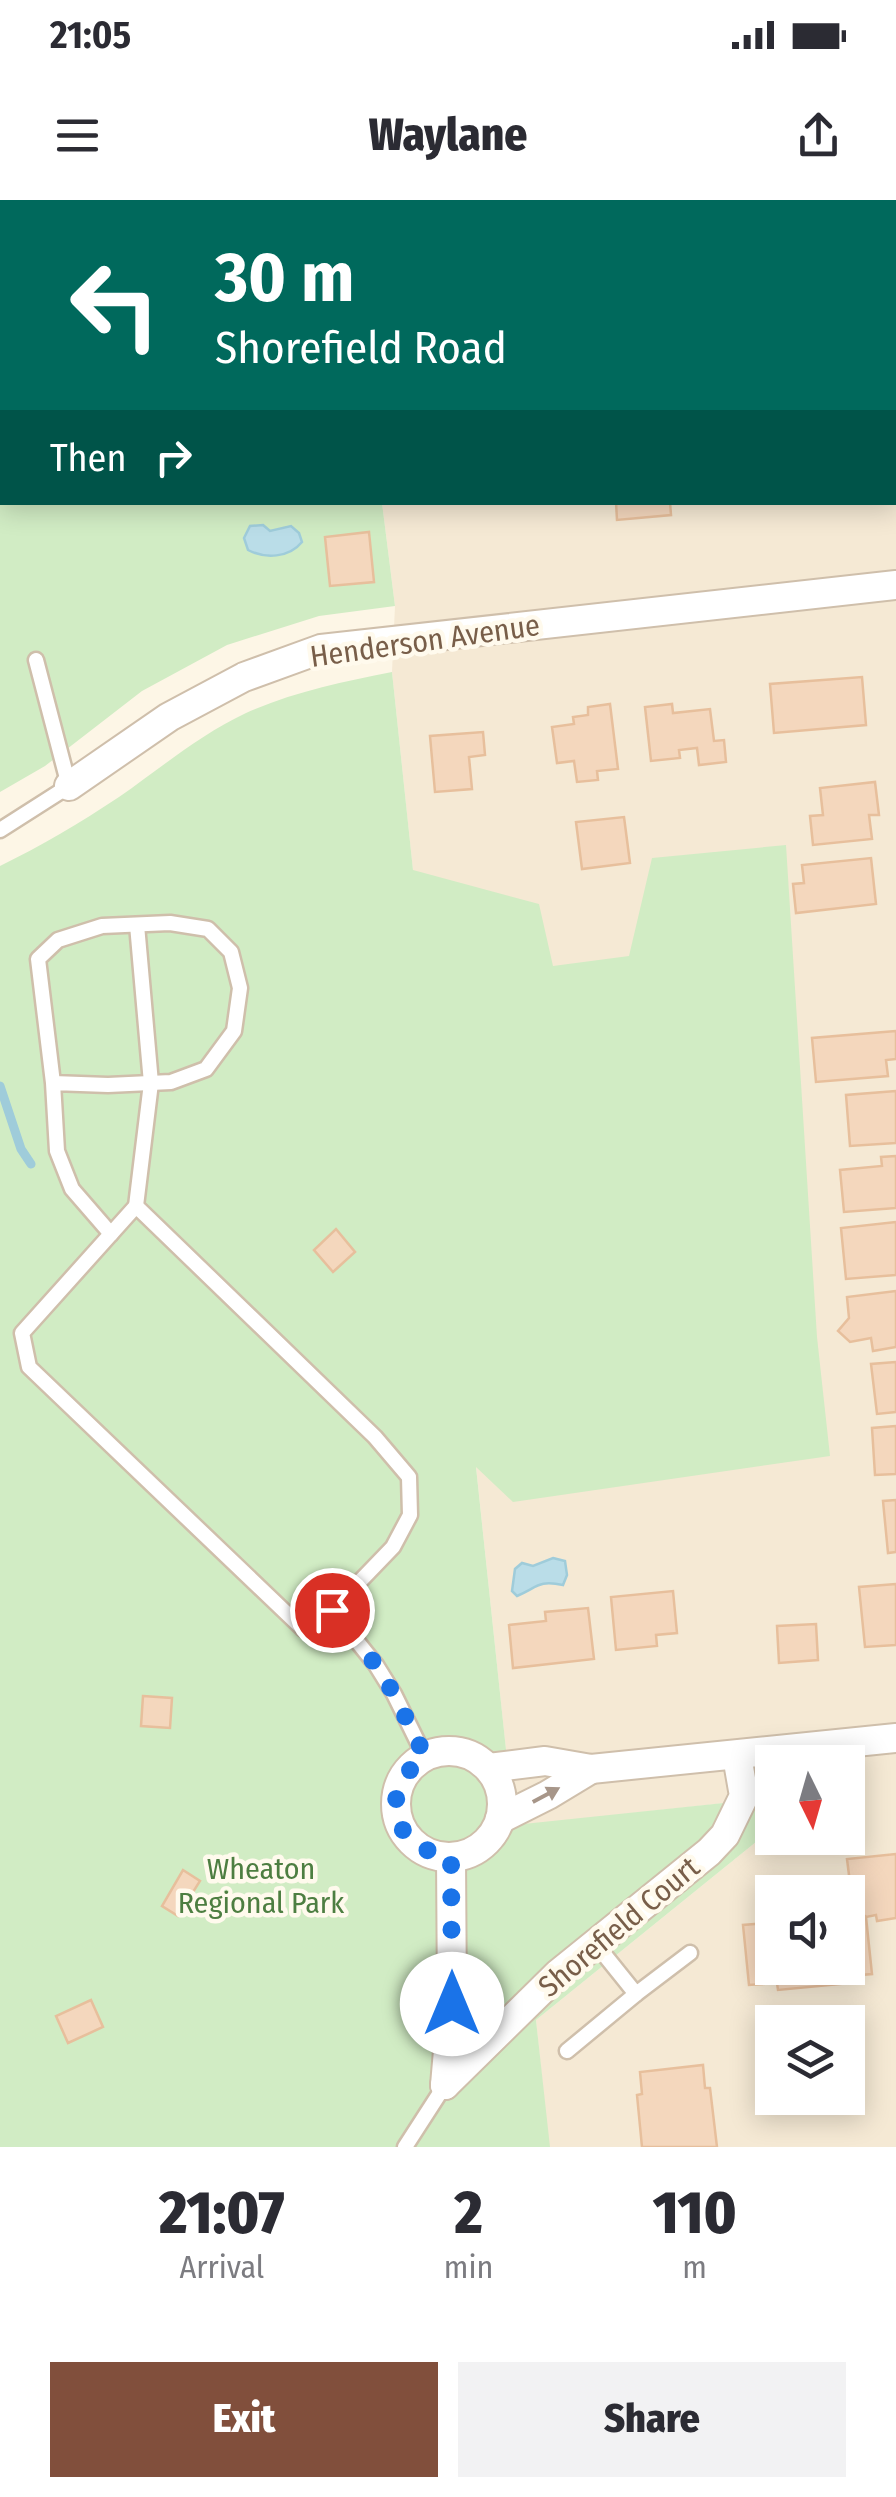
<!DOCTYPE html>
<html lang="en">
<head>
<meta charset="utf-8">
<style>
  :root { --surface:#fff; --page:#f2f2f3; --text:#2b2b33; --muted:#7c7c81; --accent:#814f3c }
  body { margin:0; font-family:"Fira Sans Condensed",sans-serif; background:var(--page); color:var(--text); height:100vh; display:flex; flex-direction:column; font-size:38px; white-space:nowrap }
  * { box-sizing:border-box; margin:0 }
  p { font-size:32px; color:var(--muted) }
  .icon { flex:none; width:55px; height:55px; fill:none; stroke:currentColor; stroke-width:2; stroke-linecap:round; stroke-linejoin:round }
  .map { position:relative; height:1947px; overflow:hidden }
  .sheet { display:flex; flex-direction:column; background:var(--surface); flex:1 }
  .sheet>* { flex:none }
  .banner { position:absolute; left:0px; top:0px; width:898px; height:305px; box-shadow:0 5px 25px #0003; background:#00695c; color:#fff; overflow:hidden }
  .needle { width:65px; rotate:175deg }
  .controls { position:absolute; left:755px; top:1545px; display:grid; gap:20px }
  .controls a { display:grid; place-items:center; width:110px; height:110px; border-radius:0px; background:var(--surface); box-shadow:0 5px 25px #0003; font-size:50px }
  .pin { position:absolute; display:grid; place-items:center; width:85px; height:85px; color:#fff; margin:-42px; border:5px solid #fff; border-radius:50%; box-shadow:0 2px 10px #0007 }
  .me { position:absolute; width:110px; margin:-55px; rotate:0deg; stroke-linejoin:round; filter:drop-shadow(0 0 8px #0008) }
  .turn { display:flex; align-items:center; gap:35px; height:210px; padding:0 50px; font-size:45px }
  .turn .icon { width:130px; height:130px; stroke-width:2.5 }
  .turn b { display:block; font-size:70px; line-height:85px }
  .then { display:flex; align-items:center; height:95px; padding:0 50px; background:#0003; gap:20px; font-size:38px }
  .eta { display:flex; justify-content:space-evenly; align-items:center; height:170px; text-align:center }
  .eta b { font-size:60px; font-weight:800; line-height:70px }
  .cta { display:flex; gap:20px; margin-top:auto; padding:20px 50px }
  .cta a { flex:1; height:115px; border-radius:0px; background:var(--accent); color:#fff; font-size:40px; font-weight:800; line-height:115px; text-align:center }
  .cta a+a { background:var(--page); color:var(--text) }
  .status { display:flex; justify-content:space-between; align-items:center; height:70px; padding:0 50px; background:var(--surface); direction:ltr }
  .status svg { height:28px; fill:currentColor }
  header { display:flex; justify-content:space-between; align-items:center; height:130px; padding:0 50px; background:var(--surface); font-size:45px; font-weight:800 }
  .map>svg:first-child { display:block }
  .residential { fill:#f5e9d4; fill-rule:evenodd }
  .green { fill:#d1ecc4 }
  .water { fill:#badde8; stroke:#9fccda; stroke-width:2.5 }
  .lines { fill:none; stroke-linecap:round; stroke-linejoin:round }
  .stream { stroke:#9fccda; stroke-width:9 }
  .building { fill:#f4d7bd; stroke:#e7bf9c; stroke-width:2.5 }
  .service-casing { stroke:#cfbfab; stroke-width:19 }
  .minor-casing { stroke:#cfbfab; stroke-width:32 }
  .service { stroke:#fff; stroke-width:14 }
  .minor { stroke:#fff; stroke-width:28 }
  .oneway { fill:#a79689 }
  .route { stroke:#1a73e8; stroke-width:18; stroke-dasharray:0 32.4 }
  .labels { text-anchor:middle; stroke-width:9; stroke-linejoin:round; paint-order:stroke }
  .street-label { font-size:30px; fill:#785e49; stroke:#fffaed }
  .park-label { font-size:30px; fill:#4d7e41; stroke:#fffaed }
</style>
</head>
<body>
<div class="status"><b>21:05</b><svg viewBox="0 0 49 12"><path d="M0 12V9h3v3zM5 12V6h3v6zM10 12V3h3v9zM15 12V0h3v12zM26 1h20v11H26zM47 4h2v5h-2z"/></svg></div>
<header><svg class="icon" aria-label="menu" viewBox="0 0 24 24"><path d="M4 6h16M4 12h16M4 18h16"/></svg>Waylane<svg class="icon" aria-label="share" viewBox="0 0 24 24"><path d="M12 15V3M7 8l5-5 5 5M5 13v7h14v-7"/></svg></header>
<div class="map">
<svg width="896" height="1947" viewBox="0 0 896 1947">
  <rect width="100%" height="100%" fill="#fdf6e6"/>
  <path class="residential" d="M 344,0 L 896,0 L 896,1947 L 549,1947 L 536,1820 L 772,1629 L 772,1638 L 848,1638 L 848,1562 L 772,1562 L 772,1598 L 514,1626 L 392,472 L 395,406 L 382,303 L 895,302 L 895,2 L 344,2 ZM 772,1692 L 848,1692 L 848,1768 L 772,1768 ZM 772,1822 L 848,1822 L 848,1898 L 772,1898 Z"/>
  <g class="green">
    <path d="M 0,0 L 344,0 L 344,2 L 2,2 L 2,302 L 382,303 L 395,406 L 319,416 L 227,445 L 142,491 L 45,566 L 0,592 Z"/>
    <path d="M 392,472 L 413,670 L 539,704 L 553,766 L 629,756 L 652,658 L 786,645 L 817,1137 L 830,1256 L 513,1302 L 476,1267 L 514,1625 L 772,1598 L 772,1629 L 536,1820 L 550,1947 L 0,1947 L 0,666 C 41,646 80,623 119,597 C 161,568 199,535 246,513 C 293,492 342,482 392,472 Z"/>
  </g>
  <g class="water">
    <path d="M 263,325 L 270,331 L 291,326 L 299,333 L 302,342 C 289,358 265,359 248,350 L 244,338 L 250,326 Z"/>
    <path d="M 553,1358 L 565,1361 L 567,1375 L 563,1385 C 538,1380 538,1387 517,1396 L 512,1391 L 515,1369 L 522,1363 L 533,1366 Z"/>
  </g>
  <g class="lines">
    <g class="stream">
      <path d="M 231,2 L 233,0"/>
      <path d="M 0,272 L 2,271"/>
      <path d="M 0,886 L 21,949 L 31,964"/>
    </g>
  </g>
  <g class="building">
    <path d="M 616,302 L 670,302 L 671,315 L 617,320 Z"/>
    <path d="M 369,332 L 374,382 L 330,386 L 325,337 Z"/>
    <path d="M 862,477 L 866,525 L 774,533 L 770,484 Z"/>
    <path d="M 610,504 L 618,569 L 597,571 L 598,580 L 577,582 L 574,561 L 557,563 L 552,527 L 574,524 L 573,517 L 588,515 L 588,507 Z"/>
    <path d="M 672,504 L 673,513 L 710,509 L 714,541 L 724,540 L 726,562 L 699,565 L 697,548 L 679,550 L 680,558 L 651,561 L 645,507 Z"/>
    <path d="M 483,532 L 485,555 L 469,557 L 472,589 L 435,592 L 430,536 Z"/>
    <path d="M 875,582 L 879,615 L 869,615 L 872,639 L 813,645 L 810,616 L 823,615 L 820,588 Z"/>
    <path d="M 624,617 L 630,663 L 582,669 L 576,622 Z"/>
    <path d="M 871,658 L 876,704 L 796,713 L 793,684 L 804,683 L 802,665 Z"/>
    <path d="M 896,831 L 896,859 L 886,860 L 888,876 L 816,882 L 812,838 Z"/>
    <path d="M 896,891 L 896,943 L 850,946 L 846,895 Z"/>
    <path d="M 896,956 L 896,1008 L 844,1012 L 840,970 L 882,966 L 881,957 Z"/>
    <path d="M 896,1022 L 896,1075 L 846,1079 L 841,1028 Z"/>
    <path d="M 336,1029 L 355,1052 L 333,1072 L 314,1050 Z"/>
    <path d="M 896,1091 L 896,1147 L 873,1151 L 871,1138 L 850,1142 L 838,1131 L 849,1118 L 847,1097 Z"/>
    <path d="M 896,1162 L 896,1212 L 877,1214 L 871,1164 Z"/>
    <path d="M 896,1226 L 896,1274 L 875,1275 L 872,1228 Z"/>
    <path d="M 896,1300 L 896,1352 L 888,1353 L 883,1301 Z"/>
    <path d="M 896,1384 L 896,1445 L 865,1447 L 859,1387 Z"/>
    <path d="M 673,1391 L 677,1433 L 656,1435 L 657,1446 L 616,1450 L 611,1397 Z"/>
    <path d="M 588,1408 L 594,1459 L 513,1468 L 509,1425 L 546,1421 L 545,1412 Z"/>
    <path d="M 816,1424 L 818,1460 L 779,1463 L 777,1426 Z"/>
    <path d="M 143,1496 L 172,1498 L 170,1528 L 141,1526 Z"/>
    <path d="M 896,1654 L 896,1718 L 877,1721 L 876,1715 L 866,1717 L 853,1707 L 847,1659 Z"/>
    <path d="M 183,1670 L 200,1681 L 178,1716 L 162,1706 Z"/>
    <path d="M 853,1707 L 866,1717 L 872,1774 L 861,1775 L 862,1782 L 778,1790 L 777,1783 L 749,1785 L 743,1725 L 768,1723 L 767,1716 L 772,1716 L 772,1768 L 848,1768 L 848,1708 Z"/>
    <path d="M 91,1800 L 103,1827 L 68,1843 L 56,1816 Z"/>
    <path d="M 703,1865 L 705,1888 L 710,1888 L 717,1947 L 642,1947 L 637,1895 L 642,1894 L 640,1872 Z"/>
  </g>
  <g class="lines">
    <g class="service-casing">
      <g id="service">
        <path d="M 0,630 L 69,586 L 36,460"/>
        <path d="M 53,883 L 108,885 L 171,882 L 206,869 L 234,831 L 240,788 L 231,752 L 208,729 L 170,723 L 102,726 L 58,740 L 38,759 L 53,883 L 57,951 L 72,989 L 111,1034"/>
        <path d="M 136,1006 L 375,1237 L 409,1277 L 410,1315 L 393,1347 L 367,1374 L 332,1410 L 303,1429 L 29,1167 L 22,1133 Z"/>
        <path d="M 136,1006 L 151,883 L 137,725"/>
        <path d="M 332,1410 L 376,1465 L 394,1494 L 425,1557"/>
        <path d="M 595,1743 L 636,1794 L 690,1753"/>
        <path d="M 567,1851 L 636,1794"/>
        <path d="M 405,1947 L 445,1885"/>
      </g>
    </g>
    <g class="minor-casing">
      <g id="minor">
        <path d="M 69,586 L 169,517 L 244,477 L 321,449 L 896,385"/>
        <circle cx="449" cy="1604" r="53"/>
        <path d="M 489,1568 L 545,1561 L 591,1569 L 896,1538"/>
        <path d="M 500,1619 L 548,1595 L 591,1569"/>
        <path d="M 445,1885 L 558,1774 L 709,1652 L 725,1635 L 744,1596 L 737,1556"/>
        <path d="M 445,1885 L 452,1805 L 451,1657"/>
      </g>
    </g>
    <use href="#service" class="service"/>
    <use href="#minor" class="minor"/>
  </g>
  <defs><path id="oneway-solid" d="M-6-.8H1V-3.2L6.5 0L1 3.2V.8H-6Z" transform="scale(2.5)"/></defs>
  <use class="oneway" href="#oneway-solid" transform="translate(546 1595) rotate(-28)"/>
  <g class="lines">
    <path class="route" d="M 332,1410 L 376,1465 L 394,1494 L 425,1556 C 376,1593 391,1648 451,1657 L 452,1804"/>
  </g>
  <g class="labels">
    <g class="street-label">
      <text transform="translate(425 441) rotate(-8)" y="10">Henderson Avenue</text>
      <text transform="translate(619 1727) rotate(-40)" y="10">Shorefield Court</text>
    </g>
    <g class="park-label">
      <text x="261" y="1679">Wheaton<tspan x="261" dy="34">Regional Park</tspan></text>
    </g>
  </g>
</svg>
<div class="controls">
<a><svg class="needle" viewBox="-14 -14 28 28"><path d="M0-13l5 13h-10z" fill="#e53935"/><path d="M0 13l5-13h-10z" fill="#7c7c81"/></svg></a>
<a><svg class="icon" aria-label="sound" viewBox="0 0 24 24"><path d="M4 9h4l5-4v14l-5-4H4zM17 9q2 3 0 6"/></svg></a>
<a><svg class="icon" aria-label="layers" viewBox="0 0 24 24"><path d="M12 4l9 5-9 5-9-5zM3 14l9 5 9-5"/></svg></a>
</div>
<div class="pin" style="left:332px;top:1410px;background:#d93025"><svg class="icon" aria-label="arrive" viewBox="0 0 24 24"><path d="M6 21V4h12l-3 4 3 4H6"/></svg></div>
<svg class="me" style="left:452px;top:1804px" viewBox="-20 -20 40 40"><circle r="19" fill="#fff"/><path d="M0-13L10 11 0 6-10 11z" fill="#1a73e8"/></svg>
<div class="banner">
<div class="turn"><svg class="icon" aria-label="left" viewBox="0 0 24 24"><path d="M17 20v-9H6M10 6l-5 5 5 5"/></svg><div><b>30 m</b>Shorefield Road</div></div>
<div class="then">Then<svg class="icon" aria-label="right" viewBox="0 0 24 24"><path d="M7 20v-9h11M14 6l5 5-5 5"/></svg></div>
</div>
</div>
<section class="sheet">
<div class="eta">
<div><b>21:07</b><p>Arrival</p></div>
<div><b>2</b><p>min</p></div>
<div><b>110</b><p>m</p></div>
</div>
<div class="cta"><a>Exit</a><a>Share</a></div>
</section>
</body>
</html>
